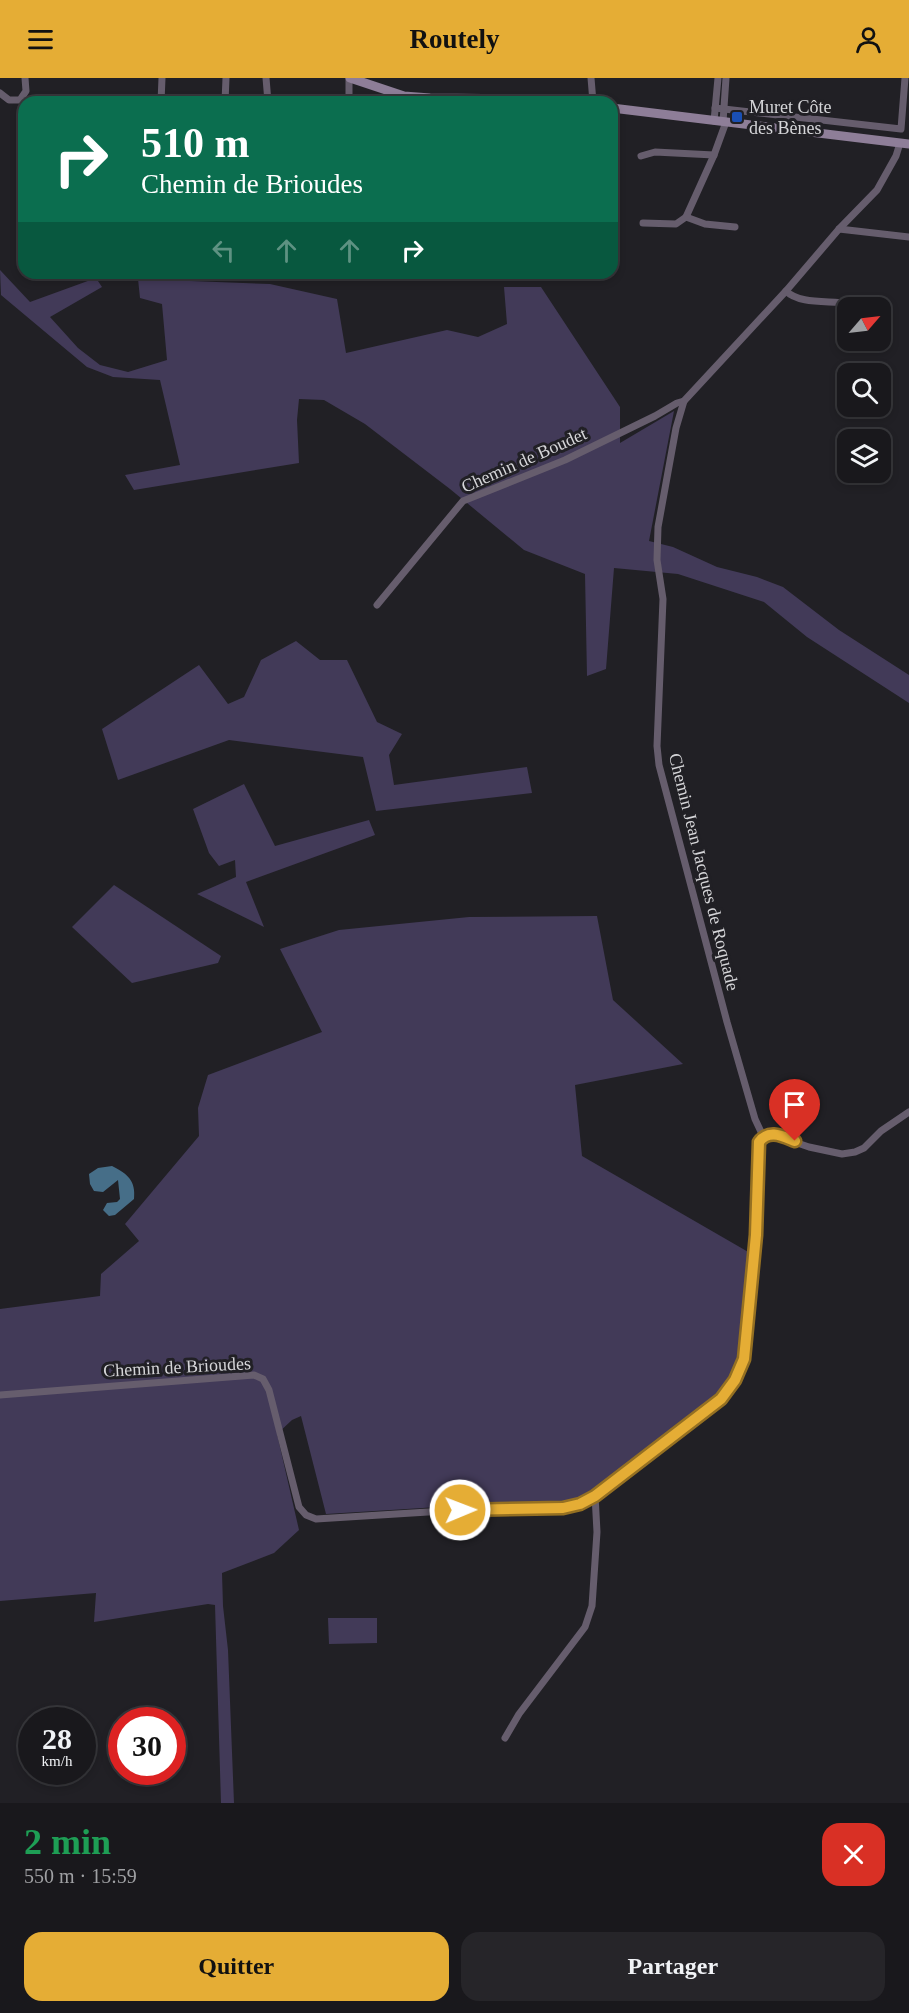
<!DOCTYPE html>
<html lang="fr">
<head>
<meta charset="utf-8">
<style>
  :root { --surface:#19181c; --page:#262529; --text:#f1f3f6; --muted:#9fa0a3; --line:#37373b; --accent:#e5ad35 }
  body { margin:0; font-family:"Times New Roman",serif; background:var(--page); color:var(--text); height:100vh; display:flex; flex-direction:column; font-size:22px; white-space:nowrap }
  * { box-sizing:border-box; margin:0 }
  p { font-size:20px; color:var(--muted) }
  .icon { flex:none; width:33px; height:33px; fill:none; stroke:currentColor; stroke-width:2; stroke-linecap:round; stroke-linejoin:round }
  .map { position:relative; height:1725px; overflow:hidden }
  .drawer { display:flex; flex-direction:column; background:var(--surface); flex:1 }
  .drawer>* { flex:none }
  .top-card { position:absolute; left:18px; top:18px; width:600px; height:183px; border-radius:18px; box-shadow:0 3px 9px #0003,0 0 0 2px var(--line); background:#0b6e4f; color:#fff; overflow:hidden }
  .needle { width:39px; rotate:62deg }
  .buttons { position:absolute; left:837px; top:219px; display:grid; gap:12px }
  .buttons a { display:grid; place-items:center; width:54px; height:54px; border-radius:12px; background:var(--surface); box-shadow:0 3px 9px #0003,0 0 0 2px var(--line); font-size:30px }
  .speed { position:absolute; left:18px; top:1629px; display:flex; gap:12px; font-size:30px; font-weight:700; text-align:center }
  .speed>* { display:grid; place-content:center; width:78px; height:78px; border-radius:50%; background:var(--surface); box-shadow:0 3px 9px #0003,0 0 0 2px var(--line); line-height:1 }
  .speed small { font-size:15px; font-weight:400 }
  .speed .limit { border:9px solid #d22; background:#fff; color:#111 }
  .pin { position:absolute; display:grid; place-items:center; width:51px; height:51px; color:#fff; margin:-62px -26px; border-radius:50% 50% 50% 0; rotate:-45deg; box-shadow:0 0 6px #0007 }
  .pin .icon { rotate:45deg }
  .me { position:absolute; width:66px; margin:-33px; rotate:89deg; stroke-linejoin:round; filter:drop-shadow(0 0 4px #0008) }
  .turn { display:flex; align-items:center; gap:21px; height:126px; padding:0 24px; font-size:27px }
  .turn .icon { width:78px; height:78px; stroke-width:2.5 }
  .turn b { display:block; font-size:42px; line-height:51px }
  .lanes { display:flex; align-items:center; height:57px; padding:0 24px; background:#0003; justify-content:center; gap:30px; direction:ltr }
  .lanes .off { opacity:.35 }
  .round { display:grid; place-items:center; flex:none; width:63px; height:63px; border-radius:18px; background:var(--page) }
  .overview { display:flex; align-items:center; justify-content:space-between; height:102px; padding:0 24px }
  h1 { font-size:36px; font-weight:700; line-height:45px; color:#1e9e55 }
  .primary-button { display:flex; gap:12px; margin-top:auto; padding:12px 24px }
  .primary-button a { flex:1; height:69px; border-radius:18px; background:var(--accent); color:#111; font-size:24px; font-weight:700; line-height:69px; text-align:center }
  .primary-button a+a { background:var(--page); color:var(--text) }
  header { display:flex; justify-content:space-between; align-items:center; height:78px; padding:0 24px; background:var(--accent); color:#111; font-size:27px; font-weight:700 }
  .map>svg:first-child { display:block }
  .green { fill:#423a58 }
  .water { fill:#466e88 }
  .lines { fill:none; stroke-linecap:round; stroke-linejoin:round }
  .street { stroke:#665d6d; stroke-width:7 }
  .secondary { stroke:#8e7e98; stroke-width:9 }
  .route-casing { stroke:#957022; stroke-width:15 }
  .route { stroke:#e5ad35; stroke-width:10 }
  .transit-dot { fill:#1a4fb4; stroke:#212025; stroke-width:2 }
  .labels { text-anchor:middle; stroke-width:6; stroke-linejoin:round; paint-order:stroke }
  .poi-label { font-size:18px; fill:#d5d5d8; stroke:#212025; text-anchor:start }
  .street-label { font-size:18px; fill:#d5d5d8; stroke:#212025 }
</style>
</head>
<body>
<header><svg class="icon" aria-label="menu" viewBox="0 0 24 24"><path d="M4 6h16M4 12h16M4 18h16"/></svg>Routely<svg class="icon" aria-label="person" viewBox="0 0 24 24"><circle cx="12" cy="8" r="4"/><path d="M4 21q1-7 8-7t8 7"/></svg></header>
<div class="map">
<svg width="909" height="1725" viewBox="0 0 909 1725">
  <rect width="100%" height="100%" fill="#212025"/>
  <g class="green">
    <path d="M 0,192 L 30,224 L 96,200 L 102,209 L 50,239 L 78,270 L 100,287 L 128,294 L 167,282 L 162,226 L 140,220 L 138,201 L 270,206 L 337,221 L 346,275 L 447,252 L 478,259 L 507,246 L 504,209 L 541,209 L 620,329 L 620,365 L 674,333 L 649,463 L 673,469 L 717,489 L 757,499 L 783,509 L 839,552 L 909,597 L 909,625 L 807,559 L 764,524 L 678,496 L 614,490 L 606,591 L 587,598 L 585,496 L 524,472 L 450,411 L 365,346 L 324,322 L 299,321 L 297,342 L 299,385 L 134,412 L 125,397 L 180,387 L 160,302 L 113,299 L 87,289 L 1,217 Z"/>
    <path d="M 296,563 L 320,582 L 347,582 L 377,644 L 402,656 L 389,677 L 394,707 L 527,689 L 532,715 L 376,733 L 363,679 L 229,662 L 118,702 L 102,651 L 199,587 L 228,626 L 244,619 L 261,582 Z"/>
    <path d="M 244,706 L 275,768 L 369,742 L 375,757 L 246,804 L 264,849 L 197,816 L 236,799 L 235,782 L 219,788 L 209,775 L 193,731 Z"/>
    <path d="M 114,807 L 221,878 L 218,885 L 132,905 L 72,849 Z"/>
    <path d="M 597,838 L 613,922 L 683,986 L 575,1007 L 582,1078 L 750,1175 L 738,1282 L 729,1301 L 715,1319 L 703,1331 L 587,1417 L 562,1425 L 471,1427 L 326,1436 L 301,1338 L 292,1342 L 277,1356 L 299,1452 L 274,1475 L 222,1495 L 223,1528 L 228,1572 L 234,1725 L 221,1725 L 215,1527 L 208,1526 L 94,1544 L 96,1515 L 0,1523 L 0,1231 L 100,1218 L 101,1196 L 139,1163 L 125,1146 L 199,1058 L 198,1030 L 208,997 L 322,954 L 280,871 L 339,852 L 469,839 Z"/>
    <path d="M 328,1540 L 377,1540 L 377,1565 L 329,1566 Z"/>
  </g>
  <path class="water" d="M 112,1088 C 128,1096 136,1103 134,1121 L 115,1137 L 109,1138 L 103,1132 L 107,1125 L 117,1124 L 120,1121 L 118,1102 L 103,1114 L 94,1113 L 90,1106 L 89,1096 L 98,1090 Z"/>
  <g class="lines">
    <g class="street">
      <path d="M 266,0 L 268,24"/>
      <path d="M 591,0 L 593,24"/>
      <path d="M 0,15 L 9,22 L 20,22 L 26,13 L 25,0"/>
      <path d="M 161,24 L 162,0"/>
      <path d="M 225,24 L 226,0"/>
      <path d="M 349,24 L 349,0"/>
      <path d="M 715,30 L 901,51 L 905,0"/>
      <path d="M 714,43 L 718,0"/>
      <path d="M 723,44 L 726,0"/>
      <path d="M 641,78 L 655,74 L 714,77"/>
      <path d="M 686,139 L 705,146 L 735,149"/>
      <path d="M 643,145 L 676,146 L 686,139 L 714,77 L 726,44"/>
      <path d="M 839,151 L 909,159"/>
      <path d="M 786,213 C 803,230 843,219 865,230"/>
      <path d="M 377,527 L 463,423 L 565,382 L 655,338 L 677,325 L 684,323"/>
      <path d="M 763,1058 L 755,1041 L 727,944 L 659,687 L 657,668 L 663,521 L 657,482 L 658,449 L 676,350 L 684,323 L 786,213 L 839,151 L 877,112 L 896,78 L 900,65"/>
      <path d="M 0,1317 L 254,1297 L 263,1301 L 269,1312 L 299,1429 L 306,1437 L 316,1441 L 460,1432 L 563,1430 L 580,1426 L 595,1417 L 721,1321 L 735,1302 L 744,1281 L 756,1157 L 758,1069 L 763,1058 L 771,1056 L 809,1069 L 842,1076 L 855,1074 L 864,1070 L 881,1053 L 909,1034"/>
      <path d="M 505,1660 L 519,1636 L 585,1549 L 592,1528 L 597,1454 L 595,1417"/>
    </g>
    <g class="secondary">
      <path d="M 350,0 L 404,18 L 430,20 L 523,21 L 560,24"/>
      <path d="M 612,30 L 909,66"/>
    </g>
  </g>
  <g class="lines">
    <g class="route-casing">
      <path id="route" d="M 460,1432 L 563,1430 L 580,1426 L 595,1418 L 721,1321 L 735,1302 L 744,1281 L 756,1157 L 759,1064 C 769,1051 782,1058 795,1063"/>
    </g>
    <use href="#route" class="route"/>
  </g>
  <rect class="transit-dot" x="731" y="33" width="12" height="12" rx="3"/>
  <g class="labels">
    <g class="poi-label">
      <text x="749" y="35">Muret Côte<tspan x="749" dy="21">des Bènes</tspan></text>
    </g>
    <g class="street-label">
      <text transform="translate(524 382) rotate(-24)" y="6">Chemin de Boudet</text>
      <text transform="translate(704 794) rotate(76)" y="6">Chemin Jean Jacques de Roquade</text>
      <text transform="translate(177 1289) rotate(-3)" y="6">Chemin de Brioudes</text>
    </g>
  </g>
</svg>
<div class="buttons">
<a><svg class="needle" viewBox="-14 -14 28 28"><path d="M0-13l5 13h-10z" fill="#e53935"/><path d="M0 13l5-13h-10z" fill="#9fa0a3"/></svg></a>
<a><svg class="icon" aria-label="search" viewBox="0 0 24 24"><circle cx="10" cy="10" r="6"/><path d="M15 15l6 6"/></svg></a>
<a><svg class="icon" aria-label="layers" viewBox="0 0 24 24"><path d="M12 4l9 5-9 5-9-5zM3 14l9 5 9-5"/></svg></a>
</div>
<div class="speed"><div>28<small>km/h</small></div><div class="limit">30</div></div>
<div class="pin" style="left:795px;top:1063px;background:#d93025"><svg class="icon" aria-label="arrive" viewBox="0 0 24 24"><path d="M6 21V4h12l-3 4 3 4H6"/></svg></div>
<svg class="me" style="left:460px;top:1432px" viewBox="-20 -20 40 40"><circle r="17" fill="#e5ad35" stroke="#fff" stroke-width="3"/><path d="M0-11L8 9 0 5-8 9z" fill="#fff"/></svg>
<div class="top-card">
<div class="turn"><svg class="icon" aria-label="right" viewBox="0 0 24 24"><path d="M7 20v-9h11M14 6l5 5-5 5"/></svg><div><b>510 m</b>Chemin de Brioudes</div></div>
<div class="lanes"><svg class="icon off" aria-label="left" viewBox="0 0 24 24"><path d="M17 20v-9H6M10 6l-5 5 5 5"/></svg><svg class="icon off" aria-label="ahead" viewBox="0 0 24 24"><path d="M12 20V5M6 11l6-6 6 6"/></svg><svg class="icon off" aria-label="ahead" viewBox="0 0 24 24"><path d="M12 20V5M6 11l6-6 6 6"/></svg><svg class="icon" aria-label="right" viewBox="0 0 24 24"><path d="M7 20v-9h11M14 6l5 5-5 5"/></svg></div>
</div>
</div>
<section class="drawer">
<div class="overview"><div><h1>2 min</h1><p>550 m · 15:59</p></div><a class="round" style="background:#d93025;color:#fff"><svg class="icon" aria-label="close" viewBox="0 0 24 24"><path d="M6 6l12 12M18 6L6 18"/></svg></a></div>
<div class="primary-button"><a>Quitter</a><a>Partager</a></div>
</section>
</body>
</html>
